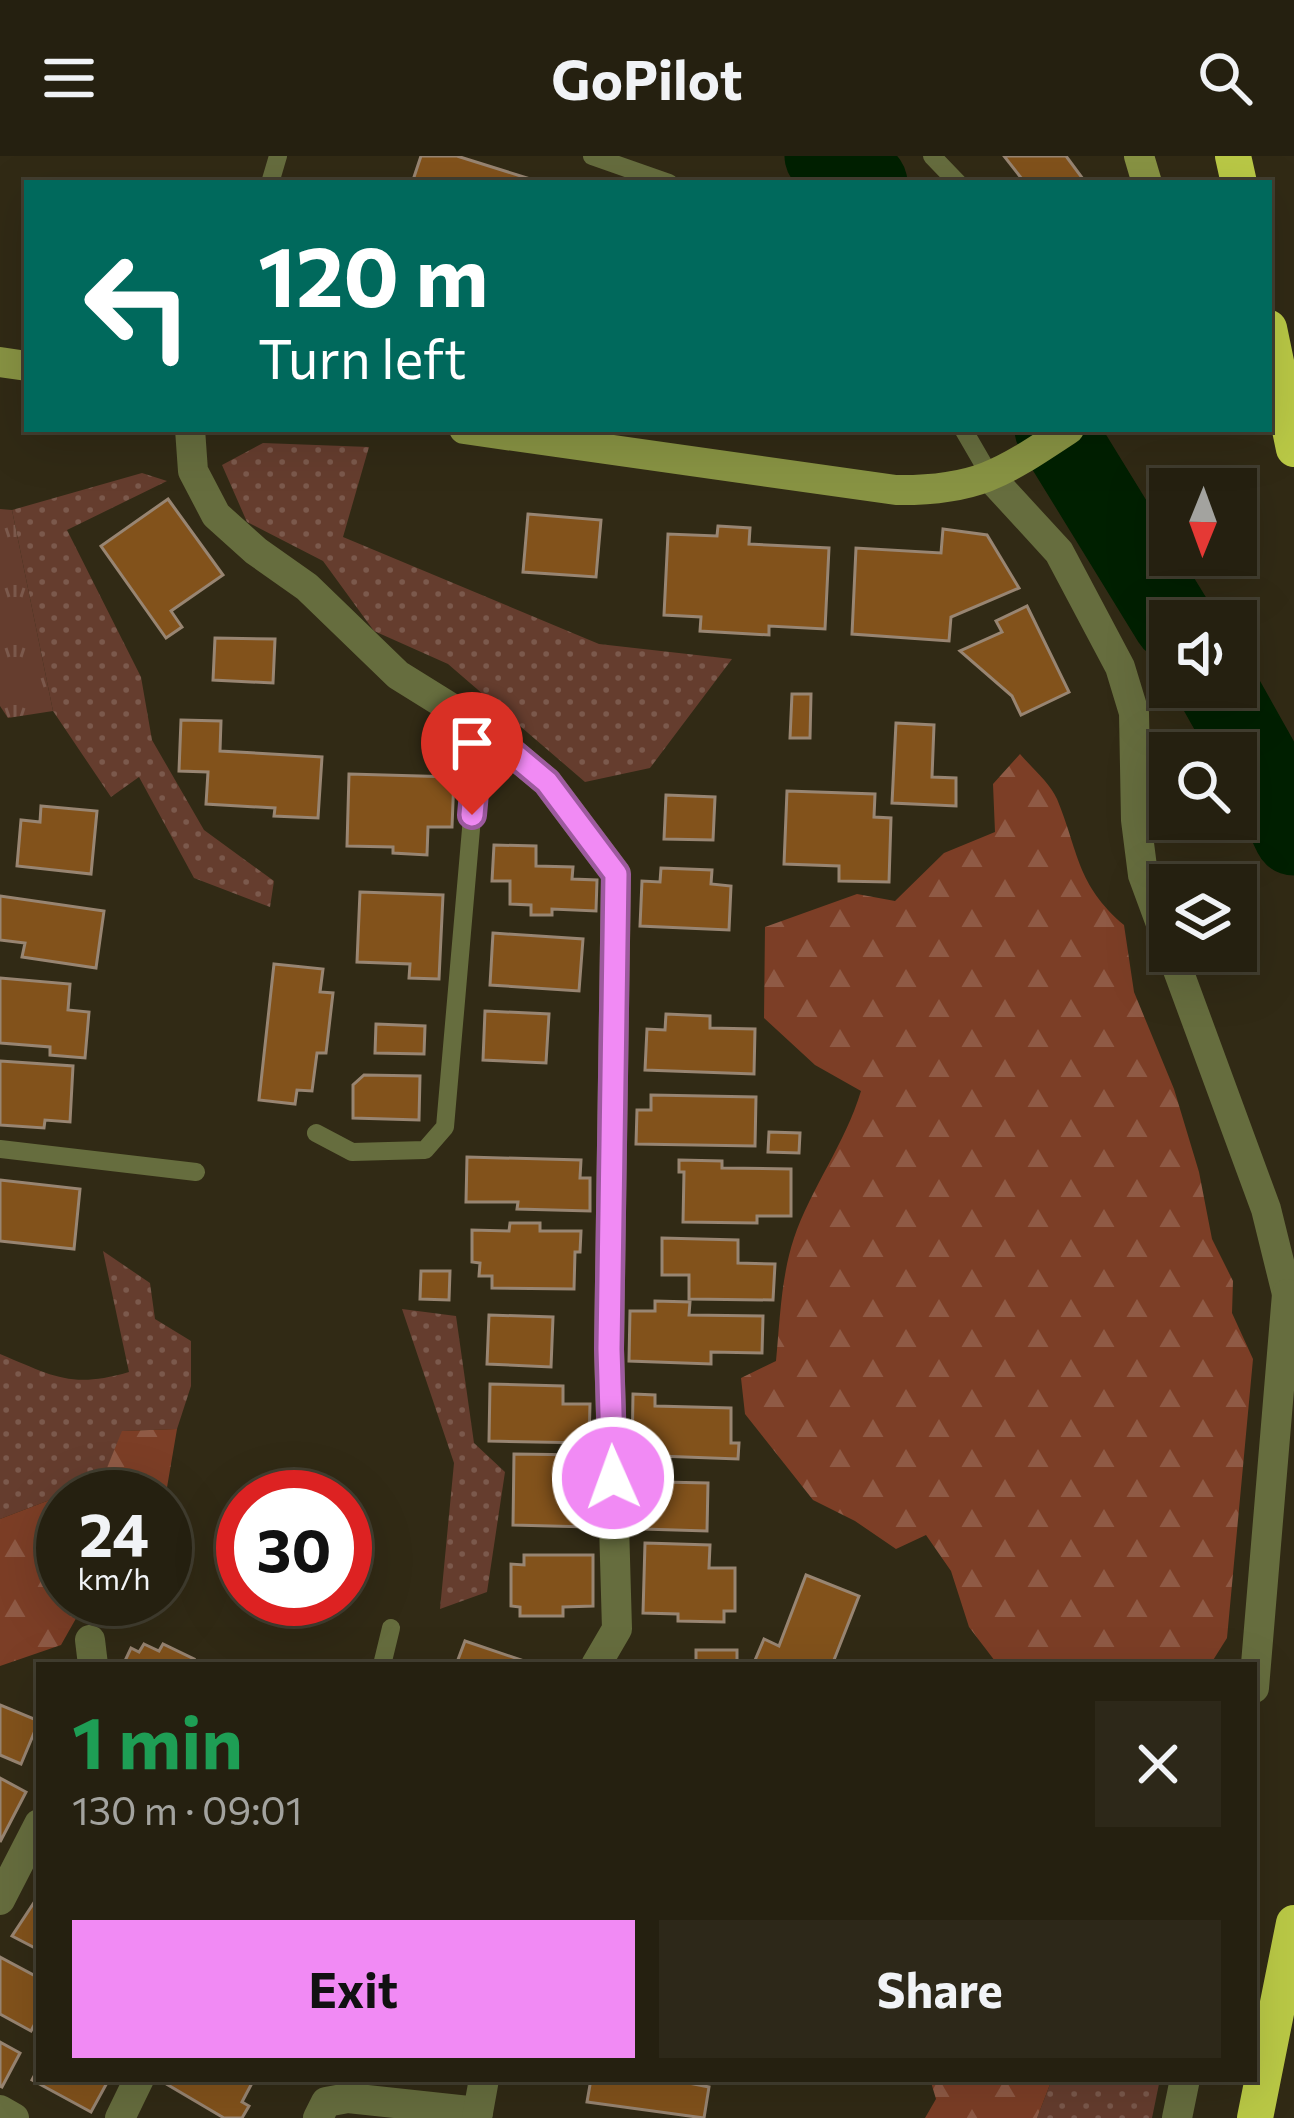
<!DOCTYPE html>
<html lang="en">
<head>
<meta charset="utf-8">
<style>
  :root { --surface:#252010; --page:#2d2819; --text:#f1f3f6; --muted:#a3a39f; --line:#423e30; --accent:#f18af4 }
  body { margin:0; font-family:Commissioner,sans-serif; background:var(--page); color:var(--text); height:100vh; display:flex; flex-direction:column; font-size:45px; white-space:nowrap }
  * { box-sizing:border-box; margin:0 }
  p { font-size:39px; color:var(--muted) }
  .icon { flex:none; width:66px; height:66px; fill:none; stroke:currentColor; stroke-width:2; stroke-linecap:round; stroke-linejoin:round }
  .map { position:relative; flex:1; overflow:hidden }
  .details { position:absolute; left:36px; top:1506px; width:1221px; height:420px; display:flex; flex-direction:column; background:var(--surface); border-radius:0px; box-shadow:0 12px 48px #0002,0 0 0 3px var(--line) }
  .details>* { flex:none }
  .top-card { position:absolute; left:24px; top:24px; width:1248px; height:252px; border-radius:0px; box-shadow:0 12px 48px #0002,0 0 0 3px var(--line); background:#00695c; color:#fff; overflow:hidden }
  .needle { width:78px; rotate:181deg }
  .controls { position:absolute; left:1149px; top:312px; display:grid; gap:24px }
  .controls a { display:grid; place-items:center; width:108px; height:108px; border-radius:0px; background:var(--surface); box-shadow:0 12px 48px #0002,0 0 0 3px var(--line); font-size:60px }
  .speed { position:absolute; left:36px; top:1314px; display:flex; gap:24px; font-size:60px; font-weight:700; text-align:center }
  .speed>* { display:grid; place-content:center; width:156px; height:156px; border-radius:50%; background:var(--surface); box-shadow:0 12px 48px #0002,0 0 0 3px var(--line); line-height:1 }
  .speed small { font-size:30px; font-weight:400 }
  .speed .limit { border:18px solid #d22; background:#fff; color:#111 }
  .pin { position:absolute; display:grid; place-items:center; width:102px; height:102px; color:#fff; margin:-123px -51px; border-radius:50% 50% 50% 0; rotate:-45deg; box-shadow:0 0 12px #0007 }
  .pin .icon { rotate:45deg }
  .me { position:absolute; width:132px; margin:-66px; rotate:358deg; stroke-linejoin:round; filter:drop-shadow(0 0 9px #0008) }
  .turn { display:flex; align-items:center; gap:42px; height:252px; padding:0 36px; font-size:54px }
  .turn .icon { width:156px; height:156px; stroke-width:2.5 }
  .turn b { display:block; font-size:84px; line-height:102px }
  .round { display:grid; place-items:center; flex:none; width:126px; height:126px; border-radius:0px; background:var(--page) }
  .headline { display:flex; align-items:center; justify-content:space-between; height:204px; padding:0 36px }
  h1 { font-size:72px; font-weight:700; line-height:90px; color:#1e9e55 }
  .cta { display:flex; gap:24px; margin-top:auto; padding:24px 36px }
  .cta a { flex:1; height:138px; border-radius:0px; background:var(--accent); color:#111; font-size:48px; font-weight:700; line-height:138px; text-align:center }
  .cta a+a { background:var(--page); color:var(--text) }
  header { display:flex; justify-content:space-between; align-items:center; height:156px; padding:0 36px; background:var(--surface); font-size:54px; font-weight:700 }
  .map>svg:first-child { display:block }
  .grass { fill:url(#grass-dots) }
  .forest { fill:url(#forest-firs) }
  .park { fill:url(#park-tufts) }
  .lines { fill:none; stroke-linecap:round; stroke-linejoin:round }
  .river { stroke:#002000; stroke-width:81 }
  .building { fill:#82521b; stroke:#988572; stroke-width:3 }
  .lane { stroke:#666d3e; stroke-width:18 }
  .street { stroke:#666d3e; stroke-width:30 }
  .secondary { stroke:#889343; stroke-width:30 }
  .highway { stroke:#bac946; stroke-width:36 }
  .route-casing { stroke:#9d5a9f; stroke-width:30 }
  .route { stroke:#f18af4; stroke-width:21 }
</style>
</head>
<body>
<header><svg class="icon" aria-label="menu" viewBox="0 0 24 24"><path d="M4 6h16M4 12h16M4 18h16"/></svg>GoPilot<svg class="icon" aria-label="search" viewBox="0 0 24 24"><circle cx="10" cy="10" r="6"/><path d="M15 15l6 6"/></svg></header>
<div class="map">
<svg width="1294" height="1962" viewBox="0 0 1294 1962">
  <defs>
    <pattern id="grass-dots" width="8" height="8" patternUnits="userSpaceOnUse" patternTransform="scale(3)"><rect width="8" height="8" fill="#653d2e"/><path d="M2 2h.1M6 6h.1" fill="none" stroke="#7b594c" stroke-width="1.8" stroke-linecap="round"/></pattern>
    <pattern id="forest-firs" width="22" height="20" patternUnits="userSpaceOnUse" patternTransform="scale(3)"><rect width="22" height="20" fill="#7c3e26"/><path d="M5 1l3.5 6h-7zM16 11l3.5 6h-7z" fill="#8f5a45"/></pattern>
    <pattern id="park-tufts" width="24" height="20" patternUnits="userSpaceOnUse" patternTransform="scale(3)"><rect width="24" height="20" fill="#653d2e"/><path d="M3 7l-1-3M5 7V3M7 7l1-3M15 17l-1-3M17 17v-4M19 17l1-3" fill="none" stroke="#7b594c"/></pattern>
  </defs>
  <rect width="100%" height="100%" fill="#312a15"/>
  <g class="grass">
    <path d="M 263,287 L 369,291 L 343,381 L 599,488 L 732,503 L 650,612 L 585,626 L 448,508 L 374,475 L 323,405 L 247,366 L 222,309 Z"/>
    <path d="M 142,317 L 167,325 L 67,374 L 141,521 L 152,584 L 204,674 L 274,725 L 270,751 L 194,722 L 139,621 L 111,641 L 53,555 L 12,354 Z"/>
    <path d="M 103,1095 L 150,1127 L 155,1163 L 191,1185 L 191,1230 L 177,1273 L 123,1275 L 102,1324 L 0,1363 L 0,1198 C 53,1220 71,1233 129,1216 Z"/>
    <path d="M 402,1153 L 456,1160 L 474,1287 L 505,1316 L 487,1436 L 440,1453 L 454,1307 Z"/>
    <path d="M 1052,1923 L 1160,1923 L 1152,1962 L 1037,1962 Z"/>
  </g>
  <g class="forest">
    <path d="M 1020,598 C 1032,612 1050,627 1057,643 C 1079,696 1076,728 1124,769 L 1134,836 L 1174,933 L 1199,1016 L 1212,1083 L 1233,1125 L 1232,1157 L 1253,1203 L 1227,1482 L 1210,1509 L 998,1509 L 969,1471 L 951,1415 L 926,1379 L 896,1393 L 855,1365 L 813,1344 L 745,1258 L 741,1222 L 776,1205 C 780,1164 781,1121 794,1082 C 811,1032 845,988 861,935 L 815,909 L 764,862 L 765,771 L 857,738 L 895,745 L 944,697 L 995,676 L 993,628 Z"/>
    <path d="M 177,1273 L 165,1343 L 63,1341 L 63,1443 L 92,1443 L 83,1450 L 61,1489 L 0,1510 L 0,1363 L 102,1324 L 122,1275 Z"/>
    <path d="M 930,1923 L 1052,1923 L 1037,1962 L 925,1962 L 936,1943 Z"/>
  </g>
  <path class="park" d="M 0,353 L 12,354 L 53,555 L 8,562 L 0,550 Z"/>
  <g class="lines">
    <g class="river">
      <path d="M 825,0 L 867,27"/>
      <path d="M 1055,273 L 1173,465"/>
      <path d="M 1217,531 L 1258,604 L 1294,679"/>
    </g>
  </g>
  <g class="building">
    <path d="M 421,0 L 457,0 L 527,22 L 525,27 L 412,27 Z"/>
    <path d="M 1004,0 L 1066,0 L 1086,27 L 1017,27 L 1022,23 Z"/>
    <path d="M 168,343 L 223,419 L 171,455 L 182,471 L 166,482 L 101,390 Z"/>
    <path d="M 528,358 L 601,364 L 596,421 L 523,416 Z"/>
    <path d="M 718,370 L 750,372 L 749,388 L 829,392 L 825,473 L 769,470 L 769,479 L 700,475 L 701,461 L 664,459 L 668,378 L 717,380 Z"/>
    <path d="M 943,373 L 987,379 L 1019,432 L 951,461 L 949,485 L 852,478 L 856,392 L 941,397 Z"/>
    <path d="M 1027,450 L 1069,536 L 1021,559 L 1012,540 L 960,495 L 1002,476 L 996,465 Z"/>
    <path d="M 215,482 L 275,483 L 273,527 L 213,524 Z"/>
    <path d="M 792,538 L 811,538 L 810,582 L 790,582 Z"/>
    <path d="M 181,564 L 221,565 L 220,595 L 322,601 L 318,662 L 274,660 L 275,652 L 206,648 L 208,616 L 179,615 Z"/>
    <path d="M 896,567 L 934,569 L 932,621 L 956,622 L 956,650 L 892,647 Z"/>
    <path d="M 349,618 L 454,621 L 452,671 L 428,671 L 427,699 L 393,697 L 393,691 L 347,690 Z"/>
    <path d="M 787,635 L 875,638 L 874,661 L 891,662 L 889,726 L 839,725 L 839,710 L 784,708 Z"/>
    <path d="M 666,639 L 715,641 L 713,684 L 664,683 Z"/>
    <path d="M 41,650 L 97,655 L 91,718 L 17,710 L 21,664 L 40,666 Z"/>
    <path d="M 494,689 L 536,690 L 536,710 L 573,711 L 572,723 L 597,724 L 596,755 L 552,753 L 552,759 L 531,759 L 531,749 L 510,748 L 510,725 L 492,725 Z"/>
    <path d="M 661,712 L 712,714 L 711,728 L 731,730 L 729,774 L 640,770 L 642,725 L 660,726 Z"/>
    <path d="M 360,736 L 443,739 L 439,823 L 409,822 L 410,808 L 357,806 Z"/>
    <path d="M 0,740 L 104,755 L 96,812 L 22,801 L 25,787 L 0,784 Z"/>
    <path d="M 493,777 L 583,783 L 579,835 L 490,829 Z"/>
    <path d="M 274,808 L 323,813 L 320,836 L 333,837 L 326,897 L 317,897 L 312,935 L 297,934 L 295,948 L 259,944 Z"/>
    <path d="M 0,822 L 70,828 L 68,854 L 89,856 L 85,902 L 50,899 L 50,891 L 0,887 Z"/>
    <path d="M 485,855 L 549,858 L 546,907 L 483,904 Z"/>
    <path d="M 666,858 L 710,860 L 710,872 L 755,873 L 754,918 L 645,914 L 647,873 L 665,874 Z"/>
    <path d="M 376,868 L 425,870 L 424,898 L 375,897 Z"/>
    <path d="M 0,905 L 73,910 L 70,966 L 45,964 L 44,972 L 0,969 Z"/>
    <path d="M 364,919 L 420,920 L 419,964 L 353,962 L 353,929 Z"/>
    <path d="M 651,939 L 756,941 L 755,990 L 636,988 L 637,954 L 651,954 Z"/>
    <path d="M 769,976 L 800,977 L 799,997 L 768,996 Z"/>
    <path d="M 467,1001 L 581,1004 L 580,1022 L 590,1022 L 590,1055 L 517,1053 L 518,1046 L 466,1046 Z"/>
    <path d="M 679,1004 L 722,1005 L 722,1012 L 791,1013 L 791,1060 L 757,1060 L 757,1067 L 683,1066 L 684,1016 L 679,1016 Z"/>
    <path d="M 0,1024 L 80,1033 L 74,1093 L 0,1085 Z"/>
    <path d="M 510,1067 L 540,1067 L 540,1075 L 581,1075 L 580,1096 L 575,1096 L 574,1133 L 492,1132 L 492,1120 L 479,1120 L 480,1107 L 472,1106 L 472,1074 L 509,1075 Z"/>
    <path d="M 662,1082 L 738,1084 L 738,1107 L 775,1108 L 773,1144 L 689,1143 L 689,1119 L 662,1119 Z"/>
    <path d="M 421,1115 L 450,1115 L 449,1144 L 420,1143 Z"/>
    <path d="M 655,1145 L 690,1146 L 689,1159 L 763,1160 L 762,1197 L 711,1196 L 711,1208 L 629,1205 L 630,1155 L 655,1155 Z"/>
    <path d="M 489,1159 L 553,1161 L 551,1211 L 487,1208 Z"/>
    <path d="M 490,1228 L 563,1230 L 563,1248 L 590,1248 L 589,1287 L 489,1285 Z"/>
    <path d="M 633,1238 L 655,1239 L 655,1250 L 731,1252 L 731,1287 L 739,1287 L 738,1303 L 632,1299 Z"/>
    <path d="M 514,1298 L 586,1299 L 589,1371 L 513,1369 Z"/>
    <path d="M 660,1326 L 708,1327 L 707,1375 L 643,1373 L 644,1351 L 660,1351 Z"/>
    <path d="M 645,1387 L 710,1389 L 709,1412 L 735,1412 L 735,1455 L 724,1455 L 724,1466 L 678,1465 L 678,1458 L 643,1457 Z"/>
    <path d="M 524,1399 L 593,1399 L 593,1450 L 563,1451 L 563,1460 L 520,1460 L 520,1451 L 511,1450 L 511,1408 L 524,1409 Z"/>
    <path d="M 806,1419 L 859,1440 L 832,1509 L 753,1509 L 764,1483 L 779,1490 Z"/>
    <path d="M 465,1485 L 536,1509 L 456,1509 Z"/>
    <path d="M 144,1488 L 159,1495 L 163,1488 L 194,1503 L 191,1509 L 123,1509 L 131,1492 L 139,1496 Z"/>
    <rect x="696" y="1494" width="41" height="15"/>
    <path d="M 0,1549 L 39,1565 L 21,1608 L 0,1599 Z"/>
    <path d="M 0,1622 L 26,1636 L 0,1686 Z"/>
    <path d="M 39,1739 L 39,1794 L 12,1780 Z"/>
    <path d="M 0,1801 L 39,1822 L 39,1860 L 31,1875 L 0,1858 Z"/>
    <path d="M 0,1886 L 20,1897 L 2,1931 L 0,1930 Z"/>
    <path d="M 39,1911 L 39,1923 L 108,1925 L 91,1956 L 32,1924 Z"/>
    <path d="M 165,1923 L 245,1923 L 252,1927 L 242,1946 L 249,1950 L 242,1962 L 224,1962 L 163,1926 Z"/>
    <path d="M 591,1923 L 690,1923 L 689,1927 L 709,1931 L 704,1962 L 587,1946 Z"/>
  </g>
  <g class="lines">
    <g class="lane">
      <path d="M 592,0 L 669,27"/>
      <path d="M 932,0 L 958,27"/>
      <path d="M 270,27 L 278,0"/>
      <path d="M 963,273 L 992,323"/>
      <path d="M 316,977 L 352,996 L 425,994 L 445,971 L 480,570"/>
      <path d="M 0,993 L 196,1016"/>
      <path d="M 382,1509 L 391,1472"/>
    </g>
    <g class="street">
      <path d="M 190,273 L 193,315 L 216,359 L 256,395 L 307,431 L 398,519 L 480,570 L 547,626 L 616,718 L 609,1193 L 617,1473 L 596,1509"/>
      <path d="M 992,323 L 1059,396 L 1120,511 L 1134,557 L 1136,664 L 1143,719 L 1266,1053 L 1287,1138 L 1294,1138"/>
      <path d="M 90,1484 L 93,1509"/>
      <path d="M 1254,1532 L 1287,1138"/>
      <path d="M 0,1744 L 39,1668"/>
      <path d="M 0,1954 L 14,1962"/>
      <path d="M 120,1962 L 139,1923"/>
      <path d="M 318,1962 L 326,1946 L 348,1942 L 478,1956"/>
      <path d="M 477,1962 L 484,1923"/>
      <path d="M 1177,1962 L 1185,1923"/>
    </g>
    <g class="secondary">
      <path d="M 1139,0 L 1147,27"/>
      <path d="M 0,206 L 27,210"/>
      <path d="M 464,273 L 896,334 C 978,335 1004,316 1069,273"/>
    </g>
    <g class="highway">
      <path d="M 1233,0 L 1239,27"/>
      <path d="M 1269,172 L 1294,293"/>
      <path d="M 1255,1962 L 1294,1767"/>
    </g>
  </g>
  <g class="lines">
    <g class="route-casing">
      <path id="route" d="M 472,659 L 480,570 L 547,626 L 616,718 L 609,1193 L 613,1322"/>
    </g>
    <use href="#route" class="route"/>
  </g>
</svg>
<div class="controls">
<a><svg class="needle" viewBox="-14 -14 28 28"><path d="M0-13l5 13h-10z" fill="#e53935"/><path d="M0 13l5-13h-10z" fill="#a3a39f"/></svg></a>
<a><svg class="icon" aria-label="sound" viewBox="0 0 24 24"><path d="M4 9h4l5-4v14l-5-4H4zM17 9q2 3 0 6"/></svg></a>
<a><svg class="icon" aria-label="search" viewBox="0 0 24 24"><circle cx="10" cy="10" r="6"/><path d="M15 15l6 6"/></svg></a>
<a><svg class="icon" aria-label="layers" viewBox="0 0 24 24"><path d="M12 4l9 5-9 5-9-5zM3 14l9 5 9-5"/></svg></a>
</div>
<div class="speed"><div>24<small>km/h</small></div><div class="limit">30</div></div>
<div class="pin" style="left:472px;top:659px;background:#d93025"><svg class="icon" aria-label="arrive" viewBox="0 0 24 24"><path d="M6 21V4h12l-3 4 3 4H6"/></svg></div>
<svg class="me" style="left:613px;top:1322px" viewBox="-20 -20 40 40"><circle r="17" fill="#f18af4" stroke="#fff" stroke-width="3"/><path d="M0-11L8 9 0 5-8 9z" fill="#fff"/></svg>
<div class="top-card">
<div class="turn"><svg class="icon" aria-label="left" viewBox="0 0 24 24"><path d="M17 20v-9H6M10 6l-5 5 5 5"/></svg><div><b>120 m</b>Turn left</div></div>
</div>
<section class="details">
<div class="headline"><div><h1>1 min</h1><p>130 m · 09:01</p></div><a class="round"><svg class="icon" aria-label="close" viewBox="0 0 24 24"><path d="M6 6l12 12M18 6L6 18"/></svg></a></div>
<div class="cta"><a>Exit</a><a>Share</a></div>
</section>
</div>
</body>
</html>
